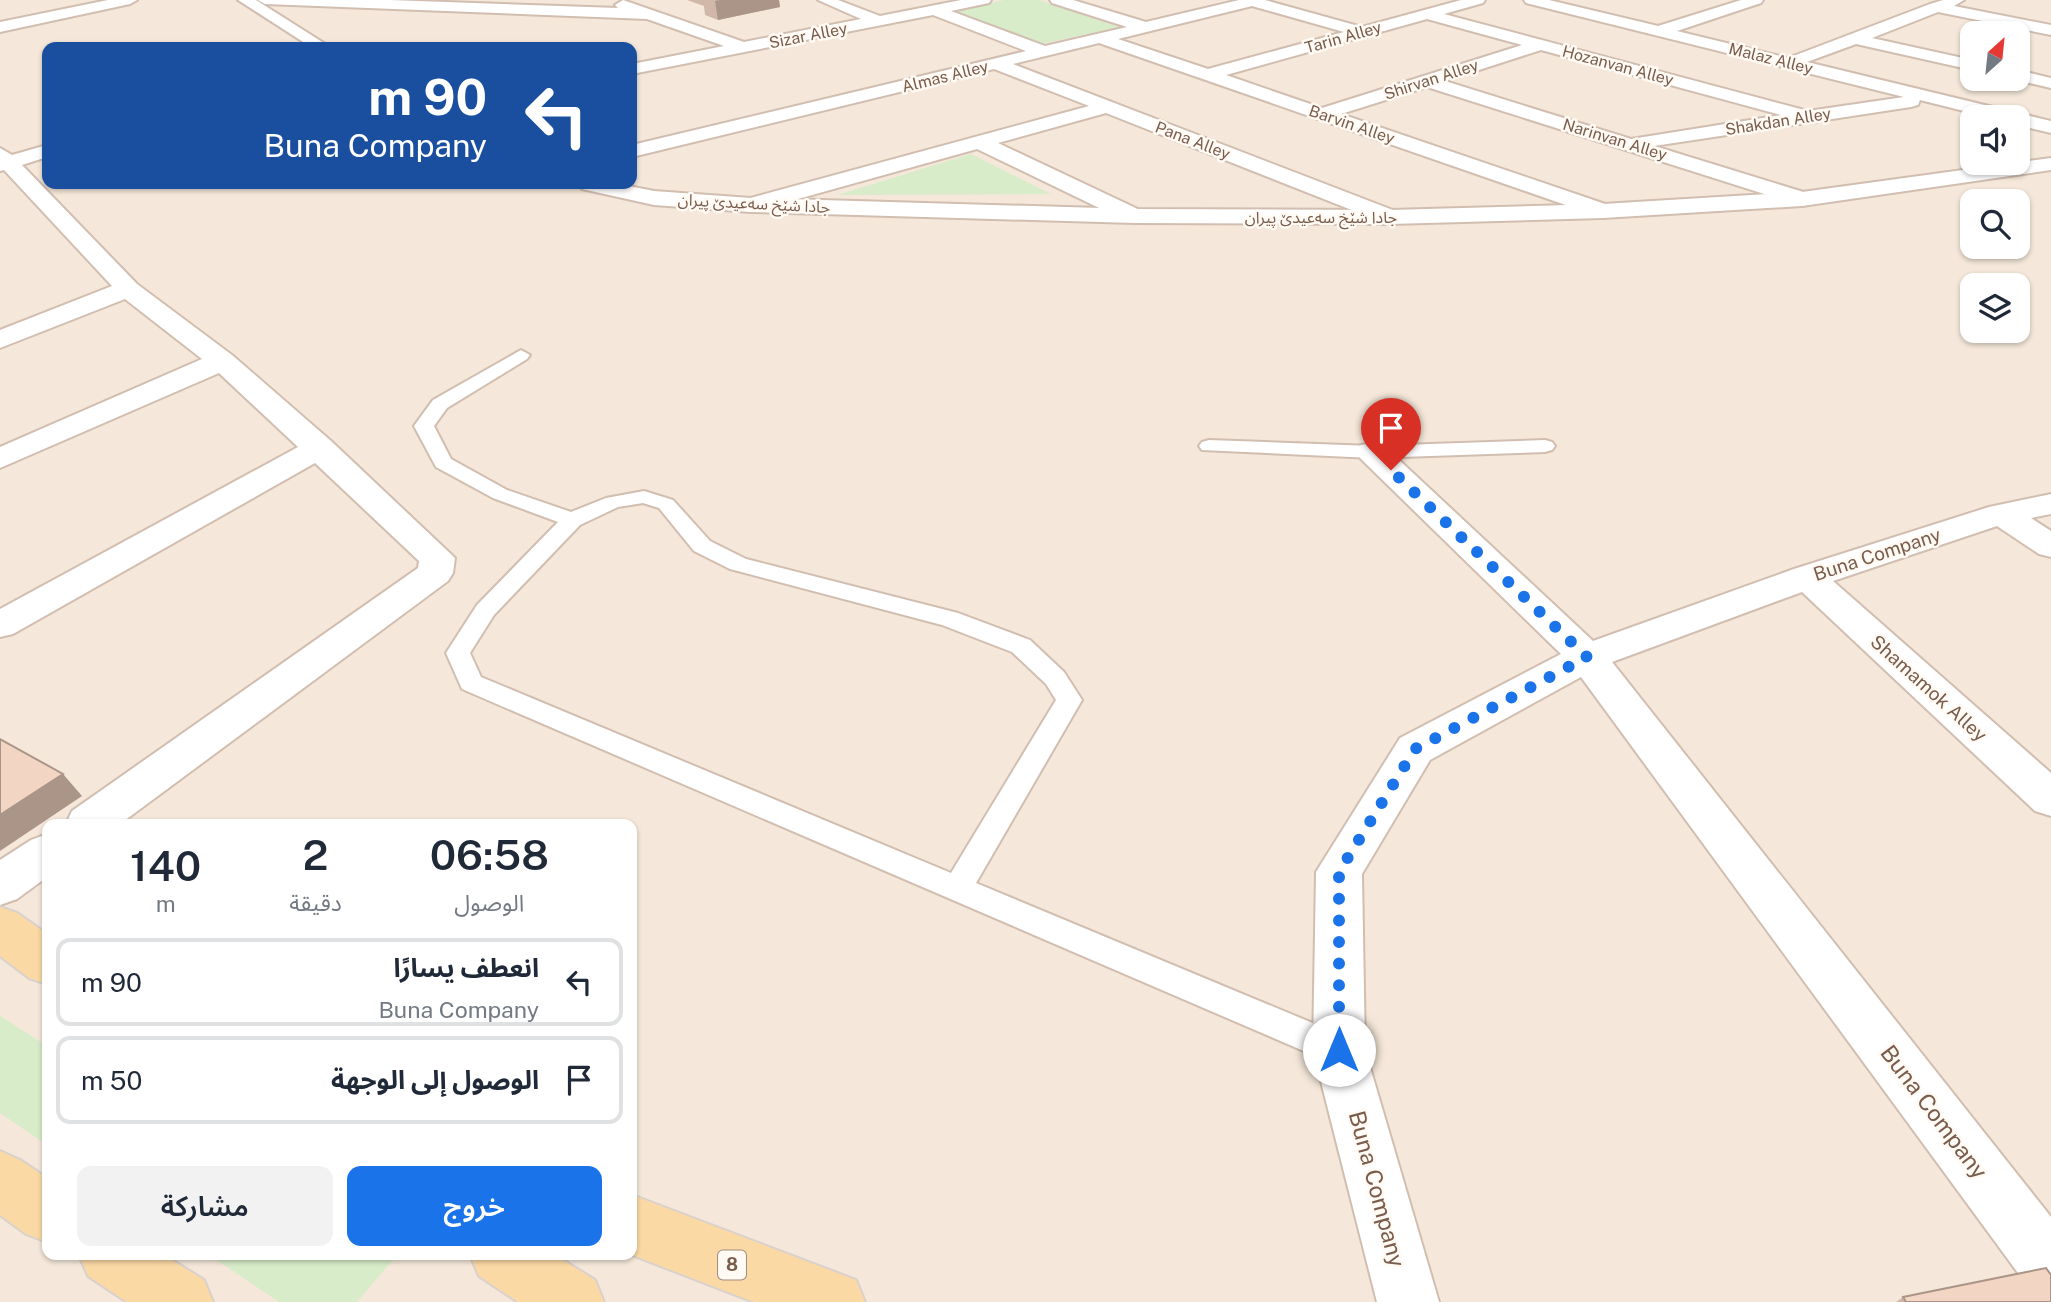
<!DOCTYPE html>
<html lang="ar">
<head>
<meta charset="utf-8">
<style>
  :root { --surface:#fff; --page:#f2f2f3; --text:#1f2937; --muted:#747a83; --line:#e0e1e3; --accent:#1a73e8 }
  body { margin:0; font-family:"Public Sans","Noto Sans Arabic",sans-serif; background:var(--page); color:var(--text); direction:rtl; height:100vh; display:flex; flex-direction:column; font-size:26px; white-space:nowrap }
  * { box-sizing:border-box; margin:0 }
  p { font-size:23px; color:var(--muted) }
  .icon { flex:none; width:38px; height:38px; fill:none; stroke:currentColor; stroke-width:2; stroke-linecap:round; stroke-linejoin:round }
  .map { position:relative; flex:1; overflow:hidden; direction:ltr }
  .drawer { position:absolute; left:42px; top:819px; width:595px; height:441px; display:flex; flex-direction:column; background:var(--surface); border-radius:14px; box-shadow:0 2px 5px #0004; direction:rtl }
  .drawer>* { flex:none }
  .banner { position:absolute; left:42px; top:42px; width:595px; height:147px; border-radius:14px; box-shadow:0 2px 5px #0004; direction:rtl; background:#1a4fa0; color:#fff; overflow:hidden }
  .needle { width:46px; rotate:27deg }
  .fabs { position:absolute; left:1960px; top:21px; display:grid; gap:14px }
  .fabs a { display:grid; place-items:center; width:70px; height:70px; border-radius:14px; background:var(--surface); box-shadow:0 2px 5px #0004; font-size:35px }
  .pin { position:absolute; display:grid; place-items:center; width:60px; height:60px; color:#fff; margin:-72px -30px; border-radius:50% 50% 50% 0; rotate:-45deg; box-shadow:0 0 7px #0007 }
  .pin .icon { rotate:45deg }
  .me { position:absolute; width:77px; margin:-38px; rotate:0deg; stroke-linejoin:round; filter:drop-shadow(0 0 5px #0008) }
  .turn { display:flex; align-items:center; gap:24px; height:147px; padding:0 35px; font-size:32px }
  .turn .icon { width:91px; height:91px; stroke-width:2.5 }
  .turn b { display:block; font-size:49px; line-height:60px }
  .eta { display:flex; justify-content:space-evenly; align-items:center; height:119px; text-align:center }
  .eta b { font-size:42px; font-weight:600; line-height:49px }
  .button { display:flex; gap:14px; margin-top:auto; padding:14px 35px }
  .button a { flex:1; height:80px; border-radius:14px; background:var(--accent); color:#fff; font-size:28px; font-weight:600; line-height:80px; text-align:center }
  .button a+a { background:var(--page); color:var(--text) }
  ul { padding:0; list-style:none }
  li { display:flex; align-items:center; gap:21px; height:88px; margin:0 14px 10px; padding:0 21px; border:4px solid var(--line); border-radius:14px }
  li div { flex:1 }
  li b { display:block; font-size:26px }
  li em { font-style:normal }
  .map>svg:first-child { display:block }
  .residential { fill:#f5e8da; fill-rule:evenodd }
  .green { fill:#d8ecc9 }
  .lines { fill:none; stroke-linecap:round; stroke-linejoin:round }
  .service-casing { stroke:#d1beb0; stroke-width:4 }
  .minor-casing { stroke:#d1beb0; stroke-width:4 }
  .tertiary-casing { stroke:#d1beb0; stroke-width:4 }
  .primary-casing { stroke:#dad1cd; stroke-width:4 }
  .service { fill:#fff; fill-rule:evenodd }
  .minor { fill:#fff; fill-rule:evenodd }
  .tertiary { fill:#fff; fill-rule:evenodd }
  .primary { fill:#fbd9a5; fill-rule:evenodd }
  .wall { fill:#d1b7a8 }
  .shaded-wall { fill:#aa9588 }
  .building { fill:#f3d5c3; stroke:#aa9588; stroke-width:2 }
  .route { stroke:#1a73e8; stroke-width:12; stroke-dasharray:0 21.6 }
  .labels { text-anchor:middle; stroke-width:5; stroke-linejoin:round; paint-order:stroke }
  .far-street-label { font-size:16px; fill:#7a5c4d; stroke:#fffaf3 }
  .shield { fill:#fffaf3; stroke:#a28b7f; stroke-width:2 }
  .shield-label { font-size:18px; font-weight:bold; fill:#7a5c4d }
  .street-label { font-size:19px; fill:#7a5c4d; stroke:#fffaf3 }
  .near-street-label { font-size:23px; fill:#7a5c4d; stroke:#fffaf3 }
</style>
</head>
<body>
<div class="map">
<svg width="2051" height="1302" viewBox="0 0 2051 1302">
  <rect width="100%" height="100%" fill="#fdf6ec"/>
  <path class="residential" d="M 0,0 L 2051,0 L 2051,1302 L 0,1302 ZM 1972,33 L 2018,33 L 2018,79 L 1972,79 ZM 47,47 L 632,47 L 632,184 L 47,184 ZM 1972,117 L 2018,117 L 2018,163 L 1972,163 ZM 1972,201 L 2018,201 L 2018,247 L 1972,247 ZM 1972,285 L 2018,285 L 2018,331 L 1972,331 ZM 47,824 L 632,824 L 632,1255 L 47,1255 Z"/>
  <g class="green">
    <path d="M 1004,0 L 1039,0 L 1119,27 L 1041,44 L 950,11 Z"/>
    <path d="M 971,154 L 1051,194 L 837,195 Z"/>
    <path d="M 0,1016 L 47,1046 L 47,1145 L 0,1113 Z"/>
    <path d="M 209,1255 L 384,1255 L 393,1260 L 357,1302 L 279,1302 Z"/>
  </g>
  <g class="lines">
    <g class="service-casing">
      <g id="service">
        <path d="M 521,350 L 530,355 L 527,359 L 447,408 L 434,426 L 451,459 L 507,490 L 571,512 L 606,498 L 644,491 L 673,500 L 710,541 L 746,559 L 958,613 L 1030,640 L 1064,672 L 1082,700 L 976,883 L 1351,1039 L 1356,1050 L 1351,1061 L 1339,1066 L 1327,1061 L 462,689 L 446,653 L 477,605 L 558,522 L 493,498 L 436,467 L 414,426 L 433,400 ZM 643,503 L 659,508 L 694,551 L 730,569 L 942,625 L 1012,652 L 1046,684 L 1056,700 L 951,873 L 481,677 L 470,653 L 494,615 L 580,525 L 618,507 Z"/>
        <path d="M 1209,440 L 1372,446 L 1545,440 L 1552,442 L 1555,446 L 1552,450 L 1545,452 L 1372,458 L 1202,450 L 1199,446 L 1202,442 Z"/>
      </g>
    </g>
    <g class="minor-casing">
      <g id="minor">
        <path d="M 108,0 L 137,0 L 130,4 L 0,32 L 0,22 Z"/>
        <path d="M 258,0 L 389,0 L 618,8 L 615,5 L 623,0 L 744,42 L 861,19 L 818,0 L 838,0 L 880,16 L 961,0 L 991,0 L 989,3 L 951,11 L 1045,46 L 1127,27 L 1052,3 L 1050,0 L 1073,0 L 1146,22 L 1239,0 L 1265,0 L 1362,27 L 1461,0 L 1485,0 L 1483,3 L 1444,14 L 1808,111 L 1904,97 L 1526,3 L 1524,0 L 1549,0 L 1658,26 L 1741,0 L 1763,0 L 1761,3 L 1677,31 L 1788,58 L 1930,4 L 1943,0 L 1964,0 L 1954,6 L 2051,25 L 2051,35 L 1938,12 L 1872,38 L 1972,60 L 1972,70 L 1856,44 L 1807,62 L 2051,121 L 2051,133 L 2018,125 L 2018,117 L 1988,117 L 1920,100 L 1918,105 L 1911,107 L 1654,146 L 1810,194 L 1813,199 L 1810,204 L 1802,206 L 1427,87 L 1341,114 L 1611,206 L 1614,211 L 1611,216 L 1603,218 L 1099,43 L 1013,64 L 1398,212 L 1401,217 L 1398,222 L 1382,222 L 1106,113 L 998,143 L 1142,211 L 1145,216 L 1142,221 L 1126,221 L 977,149 L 751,212 L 743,210 L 740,205 L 743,200 L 1089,106 L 994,69 L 632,157 L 632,145 L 1026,51 L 933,15 L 632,74 L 632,64 L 724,46 L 647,19 L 265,4 ZM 1252,6 L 1344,32 L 1208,69 L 1118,39 ZM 1427,19 L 1522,45 L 1322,108 L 1226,75 ZM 1541,50 L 1781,115 L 1631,139 L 1445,81 Z"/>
        <path d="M 2018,70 L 2051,78 L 2051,88 L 2012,79 L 2018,79 Z"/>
        <path d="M 47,145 L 47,157 L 22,165 L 137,284 L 232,355 L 331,441 L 455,558 L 453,573 L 448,581 L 120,824 L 66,824 L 72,811 L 418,568 L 419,561 L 315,463 L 13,634 L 0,637 L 0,609 L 298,447 L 219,373 L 0,468 L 0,447 L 202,359 L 125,299 L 0,348 L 0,330 L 112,286 L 4,170 L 0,171 L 0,148 L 12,155 Z"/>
        <path d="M 1372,443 L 1383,445 L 1593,641 L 1794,569 L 1989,507 L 2051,494 L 2051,514 L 2031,518 L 2051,531 L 2051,557 L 2039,554 L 1997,526 L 1833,581 L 2051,773 L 2051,816 L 2035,811 L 1802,592 L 1612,662 L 2051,1217 L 2051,1296 L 2029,1288 L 1581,677 L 1430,760 L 1362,874 L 1365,1050 L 1439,1302 L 1377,1302 L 1313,1050 L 1316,872 L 1400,738 L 1561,654 L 1361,459 L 1356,452 L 1361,445 Z"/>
        <path d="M 47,834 L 47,877 L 17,899 L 0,905 L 0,860 L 31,840 Z"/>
      </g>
    </g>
    <g class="tertiary-casing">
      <g id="tertiary">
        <path d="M 238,0 L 256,0 L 330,47 L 311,47 Z"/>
        <path d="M 2051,158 L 2051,170 L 1802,206 L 1603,218 L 1390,224 L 1134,223 L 751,212 L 654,205 L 582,189 L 579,184 L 619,184 L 654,191 L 751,198 L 1134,209 L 1390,210 L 1603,204 L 1802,192 Z"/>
      </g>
    </g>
    <g class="primary-casing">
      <g id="primary">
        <path d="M 0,907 L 17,913 L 47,934 L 47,984 L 29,978 L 0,956 Z"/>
        <path d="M 0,1151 L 20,1160 L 47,1178 L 47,1242 L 26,1234 L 0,1215 Z"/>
        <path d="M 632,1195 L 856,1280 L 865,1302 L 754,1302 L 632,1255 Z"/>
        <path d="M 79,1255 L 164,1255 L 204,1280 L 213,1302 L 127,1302 L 88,1276 Z"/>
        <path d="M 470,1255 L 555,1255 L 595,1280 L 604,1302 L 518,1302 L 479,1276 Z"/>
      </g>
    </g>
    <use href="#service" class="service"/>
    <use href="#minor" class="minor"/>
    <use href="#tertiary" class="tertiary"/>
    <use href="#primary" class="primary"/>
  </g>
  <g class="wall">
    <path d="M 687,0 L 779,0 L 780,7 L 718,20 L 705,15 L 704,6 Z"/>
    <path d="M 1903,1297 L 2051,1302 L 1896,1302 Z"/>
  </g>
  <g class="shaded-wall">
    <path d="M 720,0 L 779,0 L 780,7 L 718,20 L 715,1 Z"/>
    <path d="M 63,774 L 82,796 L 0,851 L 0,815 Z"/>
  </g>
  <g class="building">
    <path d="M 0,739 L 63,774 L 0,815 Z"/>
    <path d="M 2046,1268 L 2051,1275 L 2051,1302 L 1906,1302 L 1903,1297 Z"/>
  </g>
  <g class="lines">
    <path class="route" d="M 1339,1050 L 1339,872 L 1415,749 L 1587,657 L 1391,470"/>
  </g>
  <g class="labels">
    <g class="far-street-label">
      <text transform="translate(808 35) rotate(-11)" y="6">Sizar Alley</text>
      <text transform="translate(1343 37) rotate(-16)" y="6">Tarin Alley</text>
      <text transform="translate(1771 58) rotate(14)" y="6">Malaz Alley</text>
      <text transform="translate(1618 65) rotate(15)" y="6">Hozanvan Alley</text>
      <text transform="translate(945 76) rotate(-14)" y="6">Almas Alley</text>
      <text transform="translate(1431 79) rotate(-18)" y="6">Shirvan Alley</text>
      <text transform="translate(1778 121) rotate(-9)" y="6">Shakdan Alley</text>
      <text transform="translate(1352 124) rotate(19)" y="6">Barvin Alley</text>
      <text transform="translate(1615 139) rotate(17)" y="6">Narinvan Alley</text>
      <text transform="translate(1193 140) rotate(21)" y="6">Pana Alley</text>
      <text transform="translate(754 203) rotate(3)" y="6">جادا شێخ سەعیدێ پیران</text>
      <text x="1321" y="223">جادا شێخ سەعیدێ پیران</text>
    </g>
    <rect class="shield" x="718" y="1250.5" width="28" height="29" rx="5"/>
    <g class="shield-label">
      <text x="732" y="1271">8</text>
    </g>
    <g class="street-label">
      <text transform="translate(1877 554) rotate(-18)" y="7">Buna Company</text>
      <text transform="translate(1929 688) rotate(42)" y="7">Shamamok Alley</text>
    </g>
    <g class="near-street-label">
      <text transform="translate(1934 1112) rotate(53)" y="8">Buna Company</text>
      <text transform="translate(1377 1189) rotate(75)" y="8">Buna Company</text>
    </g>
  </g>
</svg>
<div class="fabs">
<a><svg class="needle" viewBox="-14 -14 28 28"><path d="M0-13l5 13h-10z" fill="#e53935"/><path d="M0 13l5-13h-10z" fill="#747a83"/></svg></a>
<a><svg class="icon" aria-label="sound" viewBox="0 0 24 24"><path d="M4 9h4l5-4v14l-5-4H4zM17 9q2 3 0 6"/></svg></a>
<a><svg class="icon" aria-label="search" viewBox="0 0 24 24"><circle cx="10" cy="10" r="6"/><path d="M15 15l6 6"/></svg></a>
<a><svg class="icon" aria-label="layers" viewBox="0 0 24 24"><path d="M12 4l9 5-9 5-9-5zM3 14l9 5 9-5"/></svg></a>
</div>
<div class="pin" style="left:1391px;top:470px;background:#d93025"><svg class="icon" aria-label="arrive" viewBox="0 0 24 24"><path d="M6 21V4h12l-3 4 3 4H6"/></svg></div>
<svg class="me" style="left:1339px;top:1050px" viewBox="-20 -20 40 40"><circle r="19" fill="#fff"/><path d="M0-13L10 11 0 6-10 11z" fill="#1a73e8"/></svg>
<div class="banner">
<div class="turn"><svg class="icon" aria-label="left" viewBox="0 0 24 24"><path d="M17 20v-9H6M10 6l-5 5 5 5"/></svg><div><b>90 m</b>Buna Company</div></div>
</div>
<section class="drawer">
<div class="eta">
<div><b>06:58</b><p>الوصول</p></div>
<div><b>2</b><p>دقيقة</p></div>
<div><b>140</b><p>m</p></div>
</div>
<ul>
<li><svg class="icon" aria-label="left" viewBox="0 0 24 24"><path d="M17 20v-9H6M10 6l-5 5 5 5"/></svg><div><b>انعطف يسارًا</b><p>Buna Company</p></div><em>90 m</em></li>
<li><svg class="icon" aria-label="arrive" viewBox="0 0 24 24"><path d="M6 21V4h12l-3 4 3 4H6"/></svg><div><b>الوصول إلى الوجهة</b></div><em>50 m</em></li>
</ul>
<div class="button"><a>خروج</a><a>مشاركة</a></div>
</section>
</div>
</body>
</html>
